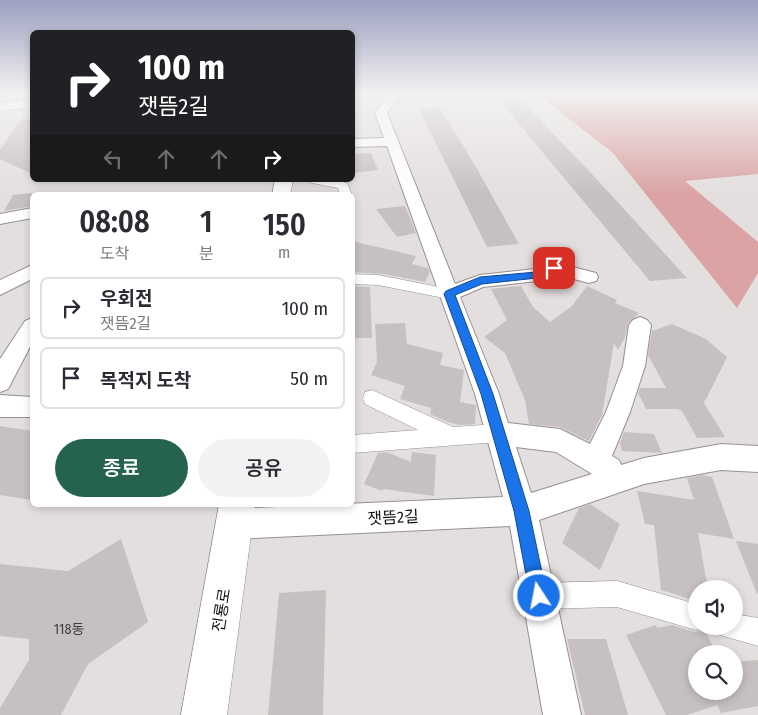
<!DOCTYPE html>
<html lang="ko">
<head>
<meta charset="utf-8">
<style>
  :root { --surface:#fff; --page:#f2f2f3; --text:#2b2b33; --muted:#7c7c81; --line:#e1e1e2; --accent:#26634f }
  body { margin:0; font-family:"Fira Sans Condensed","Noto Sans KR",sans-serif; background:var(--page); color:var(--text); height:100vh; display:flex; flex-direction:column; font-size:19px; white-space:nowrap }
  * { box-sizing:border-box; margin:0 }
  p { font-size:16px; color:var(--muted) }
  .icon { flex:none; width:28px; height:28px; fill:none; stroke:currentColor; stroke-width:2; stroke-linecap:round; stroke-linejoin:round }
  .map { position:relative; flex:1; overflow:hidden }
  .sheet { position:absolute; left:30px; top:192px; width:325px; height:315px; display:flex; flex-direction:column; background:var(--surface); border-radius:8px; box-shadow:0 2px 8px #0003 }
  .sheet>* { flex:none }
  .banner { position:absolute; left:30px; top:30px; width:325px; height:152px; border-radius:8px; box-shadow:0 2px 8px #0003; background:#202124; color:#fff; overflow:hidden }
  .buttons { position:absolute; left:688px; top:580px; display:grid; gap:10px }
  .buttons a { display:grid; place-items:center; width:55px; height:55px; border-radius:50%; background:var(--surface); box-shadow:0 2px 8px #0003; font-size:25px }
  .pin { position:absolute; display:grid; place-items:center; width:42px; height:42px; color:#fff; margin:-21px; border-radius:10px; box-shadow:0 2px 8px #0006 }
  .me { position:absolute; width:55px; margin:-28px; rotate:349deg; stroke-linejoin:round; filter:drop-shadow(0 0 4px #0008) }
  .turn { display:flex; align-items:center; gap:18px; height:105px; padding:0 25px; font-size:22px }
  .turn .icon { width:65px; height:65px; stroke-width:2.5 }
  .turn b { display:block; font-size:35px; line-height:42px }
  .lanes { display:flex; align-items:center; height:48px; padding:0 25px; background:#0003; justify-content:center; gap:25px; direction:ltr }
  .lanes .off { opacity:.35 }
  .eta { display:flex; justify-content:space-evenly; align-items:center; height:85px; text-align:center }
  .eta b { font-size:30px; font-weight:600; line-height:35px }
  .button { display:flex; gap:10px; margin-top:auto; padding:10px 25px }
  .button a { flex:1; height:58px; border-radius:30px; background:var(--accent); color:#fff; font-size:20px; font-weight:600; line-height:58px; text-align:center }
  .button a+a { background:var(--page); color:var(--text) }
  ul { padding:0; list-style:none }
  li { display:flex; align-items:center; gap:15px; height:62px; margin:0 10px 8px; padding:0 15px; border:2px solid var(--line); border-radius:8px }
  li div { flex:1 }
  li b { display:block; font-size:19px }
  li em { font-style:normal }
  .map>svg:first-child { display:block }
  .green { fill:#dba3a4 }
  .building { fill:#c6c1c0 }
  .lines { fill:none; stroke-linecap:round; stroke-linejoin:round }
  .pedestrian-casing { stroke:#969090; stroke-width:1 }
  .minor-casing { stroke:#969090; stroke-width:2 }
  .tertiary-casing { stroke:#969090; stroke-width:1 }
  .pedestrian { fill:#fff; fill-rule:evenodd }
  .minor { fill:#fff; fill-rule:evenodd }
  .tertiary { fill:#fff; fill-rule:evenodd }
  .route { fill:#1a73e8; stroke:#114b97 }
  .labels { text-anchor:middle; stroke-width:4; stroke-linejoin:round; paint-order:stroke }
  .near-number-label { font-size:14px; fill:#413e3e }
  .near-street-label { font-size:16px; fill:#151313; stroke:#fff }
</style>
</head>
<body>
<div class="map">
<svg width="758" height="715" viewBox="0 0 758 715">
  <rect width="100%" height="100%" fill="#e4dfdf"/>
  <path class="green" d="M 537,94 L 758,94 L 758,174 L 685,181 L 758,242 L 758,273 L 737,308 L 612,152 Z"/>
  <g class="building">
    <path d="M 494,94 L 515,94 L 591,173 L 687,278 L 650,281 Z"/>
    <path d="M 440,108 L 476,167 L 519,244 L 487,247 L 419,109 Z"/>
    <path d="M 21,119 L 32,120 L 32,174 L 0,159 L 0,150 Z"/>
    <path d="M 371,153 L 378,170 L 352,173 L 352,154 Z"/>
    <path d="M 32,193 L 32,206 L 4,211 L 13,195 Z"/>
    <path d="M 405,206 L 416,233 L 397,237 L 376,209 Z"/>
    <path d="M 352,241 L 416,256 L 412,264 L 428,268 L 430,272 L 425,282 L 384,274 L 352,272 Z"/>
    <path d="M 352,286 L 370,287 L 372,338 L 352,338 Z"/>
    <path d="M 521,286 L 533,307 L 550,322 L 572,306 L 587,286 L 617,300 L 615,303 L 639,313 L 628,324 L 625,337 L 618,350 L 614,343 L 602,415 L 589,441 L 560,427 L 529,424 L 525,400 L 505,353 L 484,337 L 507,320 L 491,289 Z"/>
    <path d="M 405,323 L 407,344 L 443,353 L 440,365 L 464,370 L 460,402 L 476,405 L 475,424 L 459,425 L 448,422 L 430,414 L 431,408 L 400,399 L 405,386 L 371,375 L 377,362 L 375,324 Z"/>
    <path d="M 672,324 L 706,339 L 727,357 L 704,403 L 725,437 L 697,438 L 682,411 L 677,409 L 646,409 L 638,393 L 640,388 L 666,388 L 648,355 L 652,331 Z"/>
    <path d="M 0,426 L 32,431 L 32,500 L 0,495 Z"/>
    <path d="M 624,432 L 654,434 L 662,453 L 622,451 L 620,443 Z"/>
    <path d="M 386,452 L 411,462 L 412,452 L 436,455 L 434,496 L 383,489 L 382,491 L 364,484 L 378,453 Z"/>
    <path d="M 702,475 L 712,477 L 734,539 L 698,533 L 708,589 L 696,589 L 696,601 L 661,590 L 654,525 L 645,524 L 637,491 L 694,500 L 687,478 Z"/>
    <path d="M 590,504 L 620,524 L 600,570 L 562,543 L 579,508 Z"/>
    <path d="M 121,539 L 148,622 L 88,664 L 61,715 L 0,715 L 0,708 L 29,660 L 29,639 L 0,636 L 0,564 L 68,571 Z"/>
    <path d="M 736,541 L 758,544 L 758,593 L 757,594 Z"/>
    <path d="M 326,590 L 323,715 L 268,715 L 279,593 Z"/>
    <path d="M 656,625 L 657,628 L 672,625 L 695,632 L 704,629 L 717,654 L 696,654 L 696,691 L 734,691 L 734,662 L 758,660 L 758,706 L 721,713 L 717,705 L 687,715 L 666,715 L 626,635 Z"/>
    <path d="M 567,639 L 606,639 L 628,715 L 585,715 Z"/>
  </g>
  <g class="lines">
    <g class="pedestrian-casing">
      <g id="pedestrian">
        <path d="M 306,180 L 333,180 L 347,183 L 352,195 L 340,195 L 338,188 L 312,183 Z"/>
        <path d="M 352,274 L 378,275 L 449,289 L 454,290 L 457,294 L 454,298 L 449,299 L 378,285 L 352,284 Z"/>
        <path d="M 372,390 L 453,427 L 498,424 L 505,427 L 508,433 L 505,439 L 498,442 L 352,453 L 352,435 L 418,430 L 365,404 L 363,398 L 365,392 Z"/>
        <path d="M 617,581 L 696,604 L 696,626 L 705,626 L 696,630 L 617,607 L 539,609 L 530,605 L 526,596 L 530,587 L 539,583 Z"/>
        <path d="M 734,614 L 758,618 L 758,646 L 720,635 L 716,626 L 734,626 Z"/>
      </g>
    </g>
    <g class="minor-casing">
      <g id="minor">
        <path d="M 389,94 L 400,94 L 387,113 L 455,284 L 480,275 L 534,269 L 553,262 L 596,273 L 598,277 L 596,281 L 589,283 L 555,274 L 537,281 L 483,287 L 460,297 L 499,394 L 508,423 L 560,429 L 590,444 L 606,412 L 623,366 L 629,325 L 633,320 L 640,317 L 647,320 L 651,325 L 645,366 L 630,412 L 612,456 L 619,460 L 621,465 L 644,458 L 721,444 L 758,446 L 758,472 L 721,470 L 644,484 L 539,520 L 581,715 L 543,715 L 510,526 L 234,539 L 223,535 L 219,524 L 223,513 L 234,509 L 503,497 L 475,394 L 387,146 L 352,147 L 352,139 L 384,138 L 375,113 ZM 516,447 L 556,452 L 592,474 L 531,493 Z"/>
        <path d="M 32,208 L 32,218 L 0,224 L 0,214 Z"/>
        <path d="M 32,265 L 32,279 L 0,295 L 0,280 Z"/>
        <path d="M 32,318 L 32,343 L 8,389 L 0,392 L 0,359 L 25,321 Z"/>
        <path d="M 0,395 L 32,397 L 32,417 L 0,417 Z"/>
      </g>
    </g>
    <g class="tertiary-casing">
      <g id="tertiary">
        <path d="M 32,99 L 32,107 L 0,111 L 0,103 Z"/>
        <path d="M 275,180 L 293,180 L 290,195 L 272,195 Z"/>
        <path d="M 219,505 L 255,505 L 227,715 L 181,715 Z"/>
      </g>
    </g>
    <use href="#pedestrian" class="pedestrian"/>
    <use href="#minor" class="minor"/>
    <use href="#tertiary" class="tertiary"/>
  </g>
  <linearGradient id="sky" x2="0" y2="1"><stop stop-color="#9ba0c0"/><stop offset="0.48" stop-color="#f3f1f1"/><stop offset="1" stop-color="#f3f1f1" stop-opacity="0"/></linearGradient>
  <rect width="758" height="194" fill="url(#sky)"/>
  <path class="route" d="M 554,265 L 558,268 L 557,271 L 537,278 L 482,284 L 455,295 L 493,394 L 529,511 L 547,596 L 545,602 L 539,604 L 533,602 L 530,596 L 514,511 L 481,394 L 444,294 L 446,291 L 480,277 L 536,272 Z"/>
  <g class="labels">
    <g class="near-number-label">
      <text x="69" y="634">118동</text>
    </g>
    <g class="near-street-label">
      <text transform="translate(393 517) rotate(-3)" y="6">잿뜸2길</text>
      <text transform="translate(221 610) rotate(-81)" y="6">전룡로</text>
    </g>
  </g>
</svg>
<div class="buttons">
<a><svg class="icon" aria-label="sound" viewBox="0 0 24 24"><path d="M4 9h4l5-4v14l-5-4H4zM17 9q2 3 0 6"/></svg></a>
<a><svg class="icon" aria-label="search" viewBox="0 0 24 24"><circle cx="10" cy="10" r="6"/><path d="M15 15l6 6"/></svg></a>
</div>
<div class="pin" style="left:554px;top:268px;background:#d93025"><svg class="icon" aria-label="arrive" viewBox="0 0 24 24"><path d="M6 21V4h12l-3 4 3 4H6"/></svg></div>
<svg class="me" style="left:539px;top:596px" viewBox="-20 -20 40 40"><circle r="17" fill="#1a73e8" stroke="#fff" stroke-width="3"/><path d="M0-11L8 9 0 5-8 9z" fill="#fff"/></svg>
<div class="banner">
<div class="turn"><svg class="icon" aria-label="right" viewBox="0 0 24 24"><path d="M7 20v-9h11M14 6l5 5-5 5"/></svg><div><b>100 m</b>잿뜸2길</div></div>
<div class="lanes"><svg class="icon off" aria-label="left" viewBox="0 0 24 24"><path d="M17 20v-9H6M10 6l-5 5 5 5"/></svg><svg class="icon off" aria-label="ahead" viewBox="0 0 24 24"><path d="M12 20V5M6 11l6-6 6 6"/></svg><svg class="icon off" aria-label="ahead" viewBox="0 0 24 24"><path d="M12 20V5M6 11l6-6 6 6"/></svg><svg class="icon" aria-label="right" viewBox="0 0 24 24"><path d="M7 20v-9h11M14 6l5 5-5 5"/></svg></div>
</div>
<section class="sheet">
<div class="eta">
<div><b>08:08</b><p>도착</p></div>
<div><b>1</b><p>분</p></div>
<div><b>150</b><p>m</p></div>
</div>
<ul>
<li><svg class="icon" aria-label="right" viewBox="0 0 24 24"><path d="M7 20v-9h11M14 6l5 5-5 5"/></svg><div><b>우회전</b><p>잿뜸2길</p></div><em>100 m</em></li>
<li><svg class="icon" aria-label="arrive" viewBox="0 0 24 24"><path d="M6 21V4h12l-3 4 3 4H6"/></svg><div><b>목적지 도착</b></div><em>50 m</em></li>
</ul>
<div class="button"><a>종료</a><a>공유</a></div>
</section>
</div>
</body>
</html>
